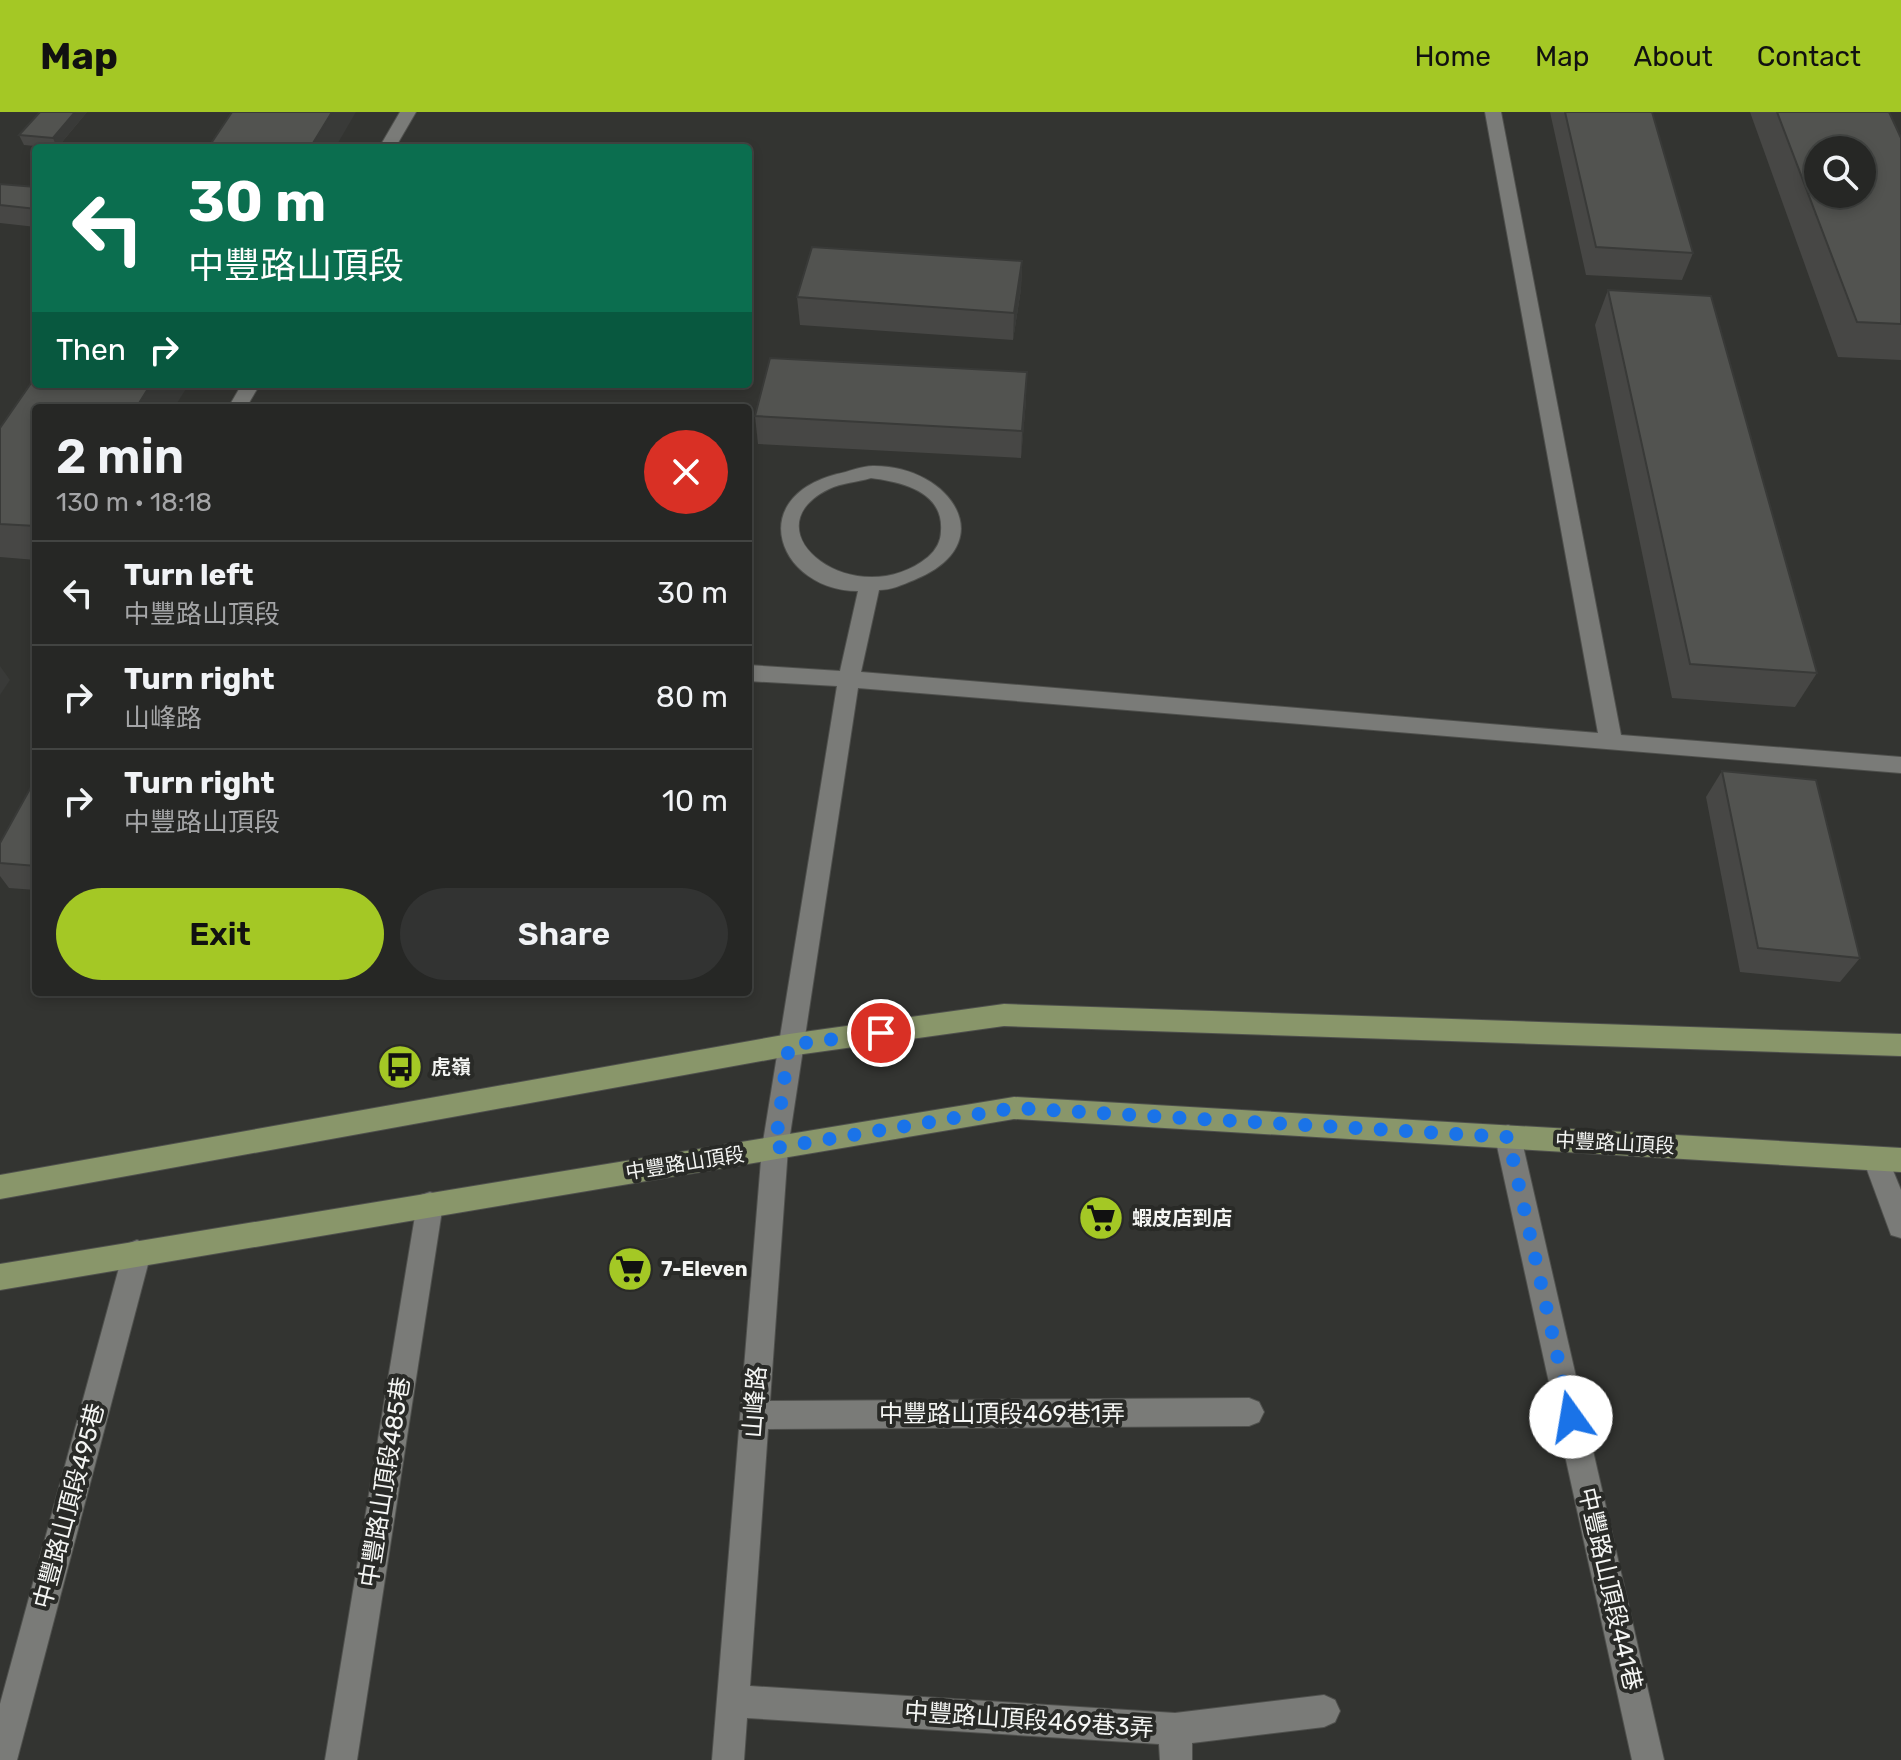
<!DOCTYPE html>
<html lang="en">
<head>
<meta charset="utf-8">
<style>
  :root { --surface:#262725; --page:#323332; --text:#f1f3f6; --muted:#a4a5a7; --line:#424442; --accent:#a4c825 }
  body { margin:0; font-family:Rubik,"Noto Sans TC",sans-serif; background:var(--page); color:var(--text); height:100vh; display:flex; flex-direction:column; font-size:30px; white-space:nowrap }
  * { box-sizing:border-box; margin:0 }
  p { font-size:26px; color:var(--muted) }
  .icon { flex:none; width:44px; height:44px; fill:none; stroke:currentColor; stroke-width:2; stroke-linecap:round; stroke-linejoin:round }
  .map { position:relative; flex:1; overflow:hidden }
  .panel { position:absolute; left:32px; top:292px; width:720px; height:592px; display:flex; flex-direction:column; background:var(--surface); border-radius:8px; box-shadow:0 4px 12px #0003,0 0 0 2px var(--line) }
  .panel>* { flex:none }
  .top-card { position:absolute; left:32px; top:32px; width:720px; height:244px; border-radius:8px; box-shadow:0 4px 12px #0003,0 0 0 2px var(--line); background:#0b6e4f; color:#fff; overflow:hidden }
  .buttons { position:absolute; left:1804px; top:24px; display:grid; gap:16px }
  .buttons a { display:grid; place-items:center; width:72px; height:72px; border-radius:50%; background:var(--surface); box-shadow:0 4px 12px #0003,0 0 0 2px var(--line); font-size:40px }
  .pin { position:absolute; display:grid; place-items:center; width:68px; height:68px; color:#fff; margin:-34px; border:4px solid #fff; border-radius:50%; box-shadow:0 2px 8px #0007 }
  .me { position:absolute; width:88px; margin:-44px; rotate:347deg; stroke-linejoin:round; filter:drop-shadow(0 0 6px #0008) }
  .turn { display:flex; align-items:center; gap:28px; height:168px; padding:0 24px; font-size:36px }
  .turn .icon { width:104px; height:104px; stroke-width:2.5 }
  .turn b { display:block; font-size:56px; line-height:68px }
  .then { display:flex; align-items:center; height:76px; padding:0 24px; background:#0003; gap:16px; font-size:30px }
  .round { display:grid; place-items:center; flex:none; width:84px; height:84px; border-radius:42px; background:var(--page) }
  .summary { display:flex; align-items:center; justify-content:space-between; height:136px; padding:0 24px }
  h1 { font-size:48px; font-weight:600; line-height:60px }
  .button { display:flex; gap:16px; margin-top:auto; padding:16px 24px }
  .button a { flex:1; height:92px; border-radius:48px; background:var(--accent); color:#111; font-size:32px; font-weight:600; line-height:92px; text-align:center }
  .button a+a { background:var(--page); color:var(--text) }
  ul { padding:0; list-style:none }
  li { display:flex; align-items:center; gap:24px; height:104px; padding:0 24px; border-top:2px solid var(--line) }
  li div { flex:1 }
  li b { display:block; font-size:30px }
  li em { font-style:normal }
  header { display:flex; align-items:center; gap:48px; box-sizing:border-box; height:112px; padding:0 40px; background:var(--accent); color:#111 }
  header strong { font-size:38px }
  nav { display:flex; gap:44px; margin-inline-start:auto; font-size:28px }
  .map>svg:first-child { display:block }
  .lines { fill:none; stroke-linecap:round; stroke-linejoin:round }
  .minor-casing { stroke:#4f504d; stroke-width:2 }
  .major-casing { stroke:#4f504d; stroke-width:2 }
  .minor { fill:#7a7b78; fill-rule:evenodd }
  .major { fill:#89966a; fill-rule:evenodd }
  .wall { fill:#474745 }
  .shaded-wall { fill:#393a38 }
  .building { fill:#525350; stroke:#393a38; stroke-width:2; fill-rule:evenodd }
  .route { stroke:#1a73e8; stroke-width:14; stroke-dasharray:0 25.2 }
  .labels { text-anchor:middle; stroke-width:8; stroke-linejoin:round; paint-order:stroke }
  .poi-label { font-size:20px; font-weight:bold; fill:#f4f5f3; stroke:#292a27; text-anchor:start }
  .street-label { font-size:20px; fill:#f4f5f3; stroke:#292a27 }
  .near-street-label { font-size:24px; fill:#f4f5f3; stroke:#292a27 }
</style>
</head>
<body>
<header>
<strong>Map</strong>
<nav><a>Home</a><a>Map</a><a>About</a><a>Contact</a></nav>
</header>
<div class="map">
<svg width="1901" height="1648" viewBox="0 0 1901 1648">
  <rect width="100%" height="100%" fill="#333431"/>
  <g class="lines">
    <g class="minor-casing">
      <g id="minor">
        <path d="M 400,0 L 416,0 L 395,36 L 379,36 Z"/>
        <path d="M 1485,0 L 1501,0 L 1621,623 L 1901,645 L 1901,661 L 858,576 L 788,1036 L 770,1289 L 1249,1286 L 1259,1290 L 1264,1300 L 1259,1310 L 1249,1314 L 768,1317 L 750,1574 L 1175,1601 L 1324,1583 L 1335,1588 L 1340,1599 L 1335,1610 L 1324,1615 L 1192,1631 L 1192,1648 L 1160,1648 L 1159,1632 L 747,1606 L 744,1648 L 712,1648 L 762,1036 L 837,574 L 748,569 L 748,553 L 840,559 L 858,479 C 781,479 742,387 837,362 C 848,360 861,354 873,354 C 950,353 1004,432 914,468 C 902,473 891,478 879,478 L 861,560 L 1598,621 ZM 871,366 C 901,370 944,379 941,419 C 941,429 936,438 928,445 C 855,504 745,418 829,377 C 841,371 858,370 871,366 Z"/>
        <path d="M 242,272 L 260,272 L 246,296 L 228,296 Z"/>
        <path d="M 1508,1013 L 1517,1017 L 1521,1025 L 1664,1648 L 1632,1648 L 1495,1025 L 1499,1017 Z"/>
        <path d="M 1876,1035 L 1885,1039 L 1901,1078 L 1901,1126 L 1891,1123 L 1863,1047 L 1867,1039 Z"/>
        <path d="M 430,1080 L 439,1083 L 443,1092 L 357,1648 L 325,1648 L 417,1092 L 421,1083 Z"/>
        <path d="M 137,1128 L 147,1132 L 151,1141 L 17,1648 L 0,1648 L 0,1592 L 123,1141 L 127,1132 Z"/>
      </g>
    </g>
    <g class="major-casing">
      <g id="major">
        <path d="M 1004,892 L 1901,922 L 1901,944 L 1004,914 L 789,944 L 0,1087 L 0,1063 L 789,922 Z"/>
        <path d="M 1014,985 L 1901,1036 L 1901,1060 L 1014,1007 L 0,1178 L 0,1152 Z"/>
      </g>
    </g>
    <use href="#minor" class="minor"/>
    <use href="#major" class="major"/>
  </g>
  <g class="wall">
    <path d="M 87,0 L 57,36 L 24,33 L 19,23 Z"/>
    <path d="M 1550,0 L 1652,0 L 1693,141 L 1682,168 L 1586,163 Z"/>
    <path d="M 1750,0 L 1889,0 L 1901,26 L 1901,248 L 1838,245 Z"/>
    <path d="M 0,72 L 36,75 L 36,115 L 0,111 Z"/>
    <path d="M 1022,149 L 1021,177 L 1013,228 L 800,213 L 797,185 Z"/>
    <path d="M 1608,178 L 1817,561 L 1795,595 L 1672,586 L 1595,213 Z"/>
    <path d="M 1026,288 L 1021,346 L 758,332 L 755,304 Z"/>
    <path d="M 36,296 L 36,448 L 0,445 L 0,316 Z"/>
    <path d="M 1722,659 L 1860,846 L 1840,870 L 1740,860 L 1706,685 Z"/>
    <path d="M 36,666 L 36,778 L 9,776 L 0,764 L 0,731 Z"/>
  </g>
  <g class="shaded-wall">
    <path d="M 75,0 L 87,0 L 57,36 L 53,26 Z"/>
    <path d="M 332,0 L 356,0 L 335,36 L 310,36 Z"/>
    <path d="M 1022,149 L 1021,177 L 1013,228 L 1014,201 Z"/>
    <path d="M 1027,260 L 1026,288 L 1021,346 L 1022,319 Z"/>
    <path d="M 151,272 L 189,272 L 174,296 L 136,296 Z"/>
    <path d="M 0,554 L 10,568 L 0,583 Z"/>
  </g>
  <g class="building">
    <path d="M 40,0 L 75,0 L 53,26 L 19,23 Z"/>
    <path d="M 232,0 L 332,0 L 310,36 L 208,36 Z"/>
    <path d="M 1565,0 L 1652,0 L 1693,141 L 1596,135 Z"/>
    <path d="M 1777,0 L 1889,0 L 1901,26 L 1901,212 L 1857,210 ZM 1818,38 L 1862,38 L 1862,82 L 1818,82 Z"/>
    <path d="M 0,72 L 36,75 L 36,97 L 0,93 Z"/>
    <path d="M 812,135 L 1022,149 L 1014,201 L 797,185 Z"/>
    <path d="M 1608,178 L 1711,184 L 1817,561 L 1690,552 Z"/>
    <path d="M 770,246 L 1027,260 L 1022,319 L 755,304 Z"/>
    <path d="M 36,264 L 36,272 L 151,272 L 136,296 L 36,296 L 36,414 L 0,412 L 0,316 Z"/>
    <path d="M 1722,659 L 1816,668 L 1860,846 L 1758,836 Z"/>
    <path d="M 36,666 L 36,754 L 0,751 L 0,731 Z"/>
  </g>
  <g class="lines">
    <path class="route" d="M 881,921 L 789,933 L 775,1036 L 1014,996 L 1508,1025 L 1571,1305"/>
  </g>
  <defs>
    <g id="bus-disc" transform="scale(2.3)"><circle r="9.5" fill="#a4c825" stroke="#292a27"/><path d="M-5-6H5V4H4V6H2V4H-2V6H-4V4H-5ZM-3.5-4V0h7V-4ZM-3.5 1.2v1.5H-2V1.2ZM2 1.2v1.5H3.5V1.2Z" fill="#111"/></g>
    <g id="supermarket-disc" transform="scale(2.3)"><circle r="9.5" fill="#a4c825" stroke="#292a27"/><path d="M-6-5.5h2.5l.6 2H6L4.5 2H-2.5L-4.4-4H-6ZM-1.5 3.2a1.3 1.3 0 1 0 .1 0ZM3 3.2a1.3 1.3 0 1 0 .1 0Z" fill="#111"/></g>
  </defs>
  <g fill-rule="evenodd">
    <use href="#bus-disc" x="400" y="955"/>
    <use href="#supermarket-disc" x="1101" y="1106"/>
    <use href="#supermarket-disc" x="630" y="1157"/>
  </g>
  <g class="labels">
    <g class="poi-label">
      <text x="431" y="962">虎嶺</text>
      <text x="1132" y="1113">蝦皮店到店</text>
      <text x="661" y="1164">7-Eleven</text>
    </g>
    <g class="street-label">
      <text transform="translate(1615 1031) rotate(3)" y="7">中豐路山頂段</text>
      <text transform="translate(685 1051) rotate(-9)" y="7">中豐路山頂段</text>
    </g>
    <g class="near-street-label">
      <text transform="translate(755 1290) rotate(-86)" y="8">山峰路</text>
      <text x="1002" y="1310">中豐路山頂段469巷1弄</text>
      <text transform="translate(385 1370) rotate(-81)" y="8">中豐路山頂段485巷</text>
      <text transform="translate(69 1394) rotate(-75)" y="8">中豐路山頂段495巷</text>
      <text transform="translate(1610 1477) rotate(77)" y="8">中豐路山頂段441巷</text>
      <text transform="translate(1029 1608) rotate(4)" y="8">中豐路山頂段469巷3弄</text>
    </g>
  </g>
</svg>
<div class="buttons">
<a><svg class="icon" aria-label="search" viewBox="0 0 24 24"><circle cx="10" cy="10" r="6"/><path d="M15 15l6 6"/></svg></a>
</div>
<div class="pin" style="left:881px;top:921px;background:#d93025"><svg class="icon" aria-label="arrive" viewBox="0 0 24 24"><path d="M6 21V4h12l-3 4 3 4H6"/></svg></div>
<svg class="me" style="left:1571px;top:1305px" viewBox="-20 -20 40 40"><circle r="19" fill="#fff"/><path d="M0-13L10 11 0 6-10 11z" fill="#1a73e8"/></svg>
<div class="top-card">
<div class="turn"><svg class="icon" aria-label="left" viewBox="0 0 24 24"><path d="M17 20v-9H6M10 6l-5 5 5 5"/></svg><div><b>30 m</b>中豐路山頂段</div></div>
<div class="then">Then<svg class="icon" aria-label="right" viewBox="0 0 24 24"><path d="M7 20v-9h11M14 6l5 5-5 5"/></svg></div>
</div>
<section class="panel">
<div class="summary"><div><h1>2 min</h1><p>130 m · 18:18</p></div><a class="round" style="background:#d93025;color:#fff"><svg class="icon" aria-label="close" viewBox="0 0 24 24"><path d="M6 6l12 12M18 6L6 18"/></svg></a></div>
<ul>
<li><svg class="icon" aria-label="left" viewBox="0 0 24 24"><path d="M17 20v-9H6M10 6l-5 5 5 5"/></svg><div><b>Turn left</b><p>中豐路山頂段</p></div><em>30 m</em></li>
<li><svg class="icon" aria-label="right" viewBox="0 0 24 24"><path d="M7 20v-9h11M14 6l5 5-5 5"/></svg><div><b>Turn right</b><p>山峰路</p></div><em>80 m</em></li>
<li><svg class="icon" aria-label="right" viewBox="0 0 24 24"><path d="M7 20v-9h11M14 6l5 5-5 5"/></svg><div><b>Turn right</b><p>中豐路山頂段</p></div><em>10 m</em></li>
</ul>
<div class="button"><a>Exit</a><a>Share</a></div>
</section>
</div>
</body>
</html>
